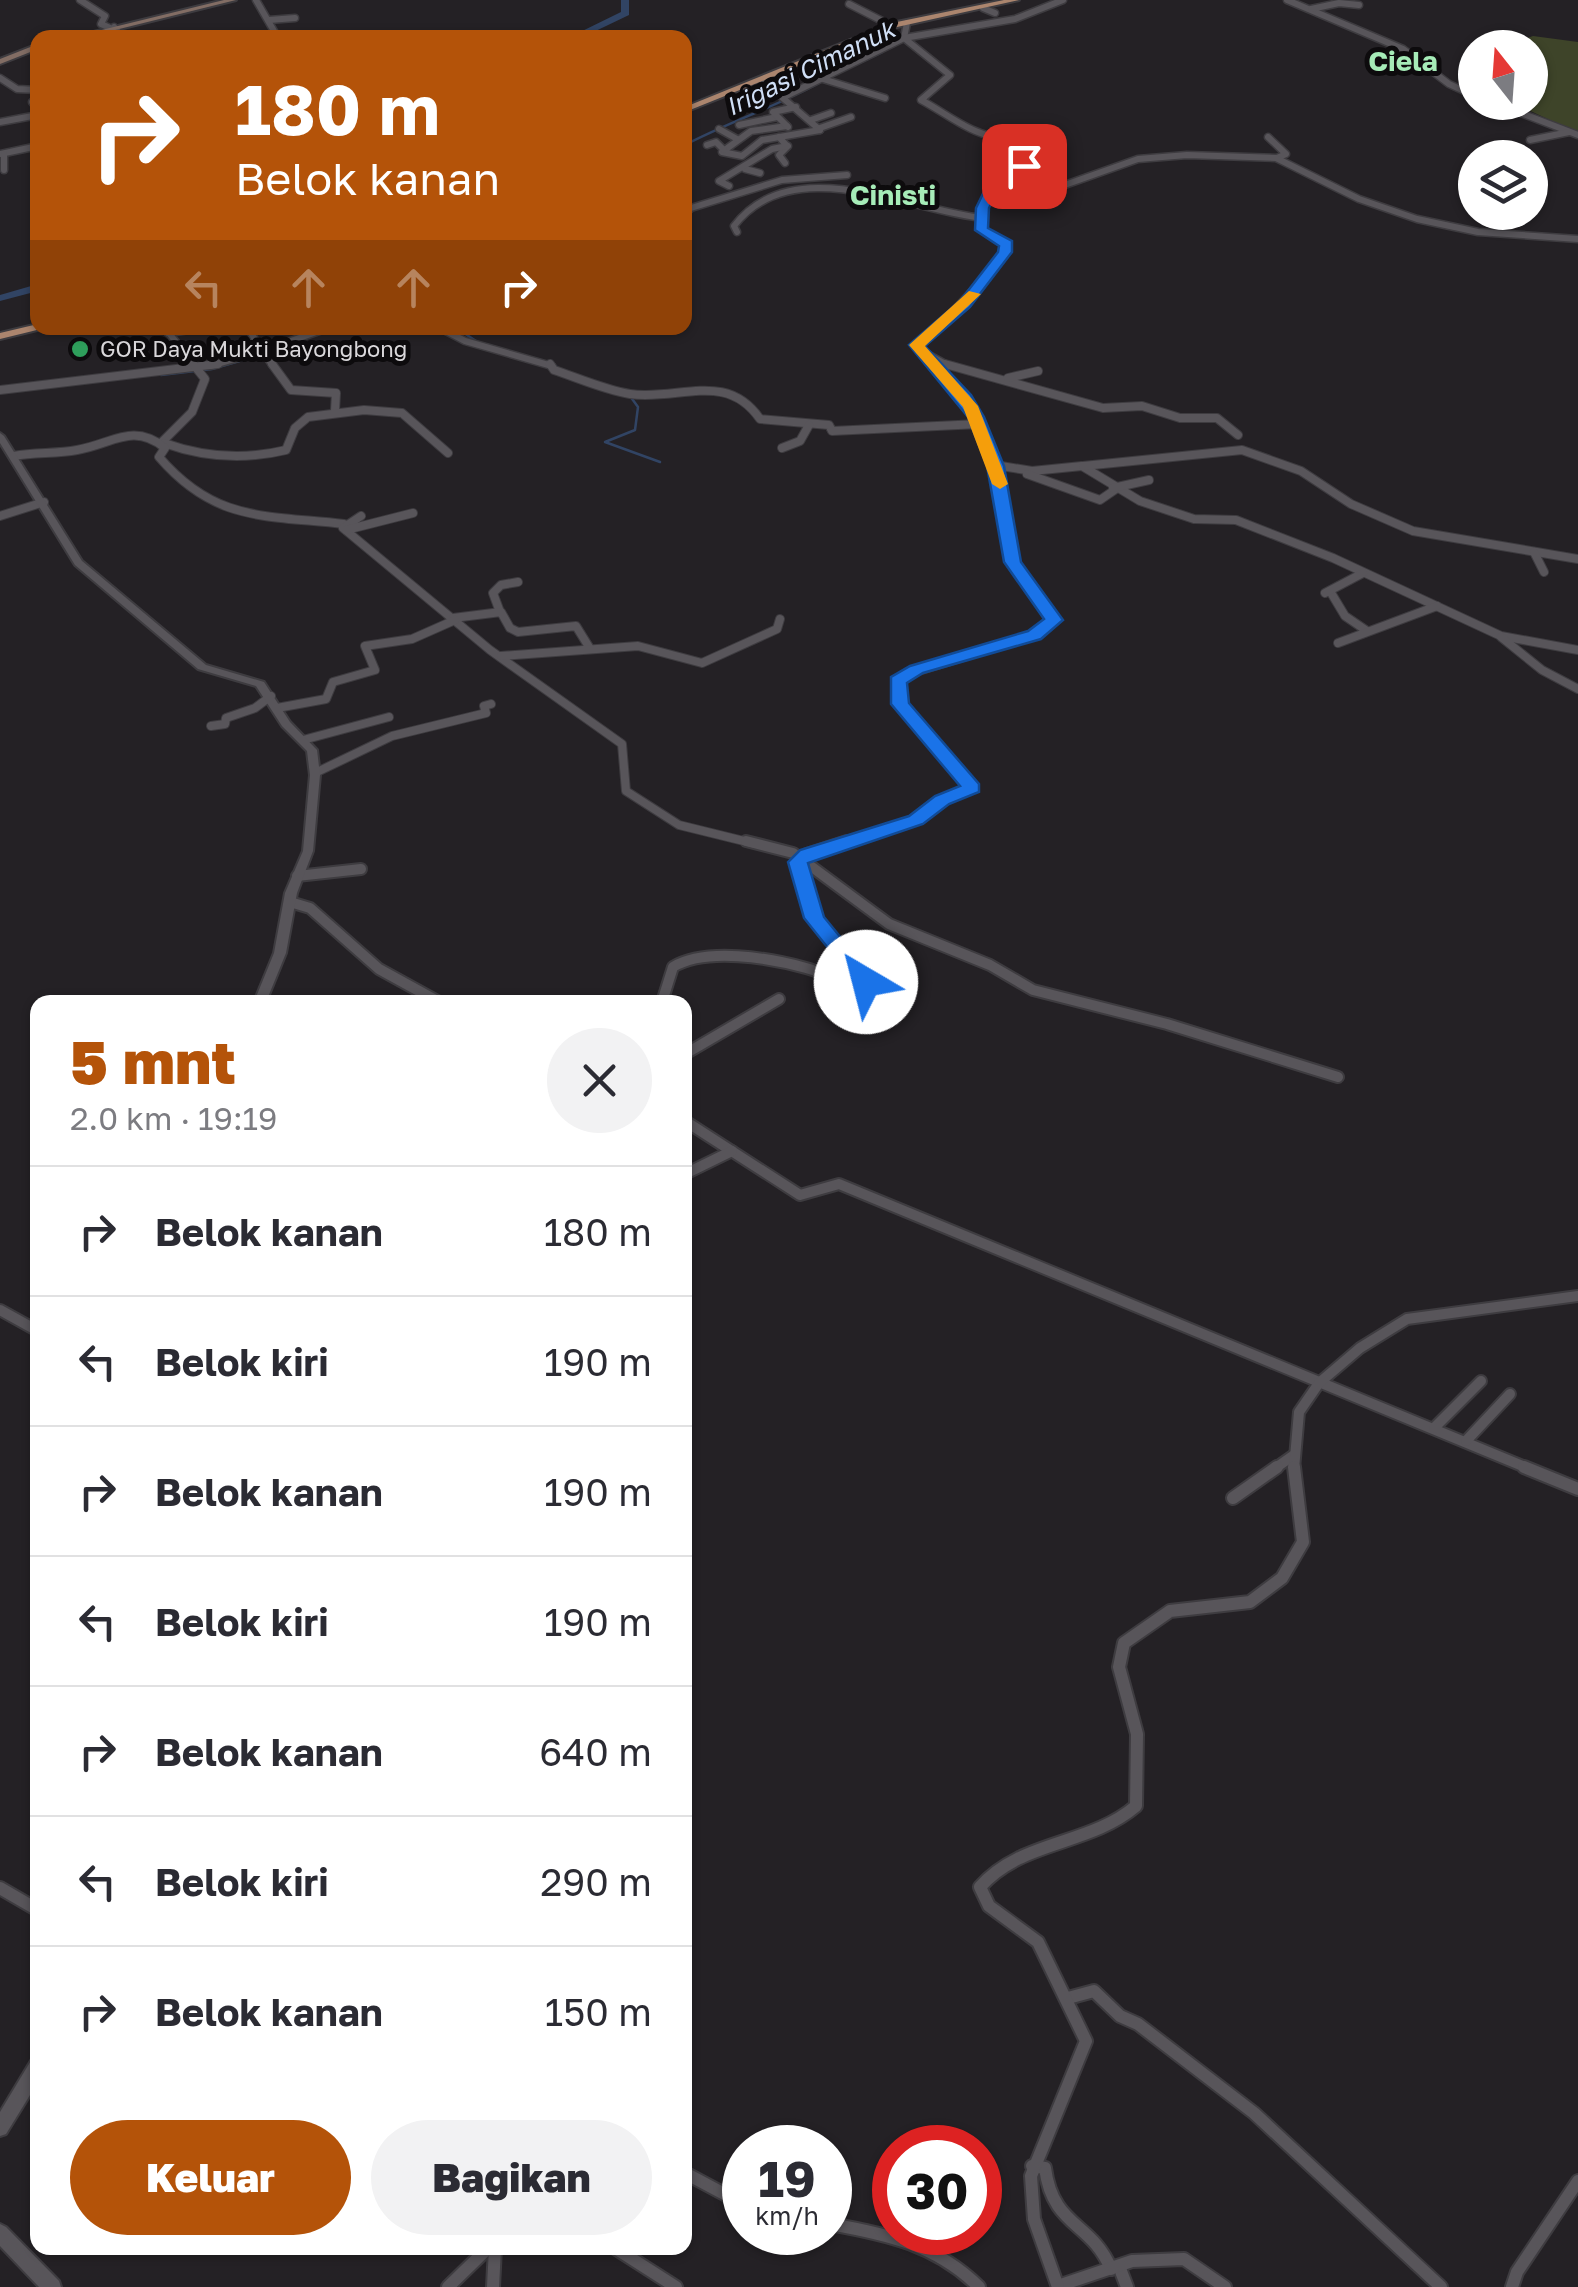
<!DOCTYPE html>
<html lang="id">
<head>
<meta charset="utf-8">
<style>
  :root { --surface:#fff; --page:#f2f2f3; --text:#2b2b33; --muted:#7c7c81; --line:#e1e1e2; --accent:#b45309 }
  body { margin:0; font-family:"Golos Text",sans-serif; background:var(--page); color:var(--text); height:100vh; display:flex; flex-direction:column; font-size:38px; white-space:nowrap }
  * { box-sizing:border-box; margin:0 }
  p { font-size:32px; color:var(--muted) }
  .icon { flex:none; width:55px; height:55px; fill:none; stroke:currentColor; stroke-width:2; stroke-linecap:round; stroke-linejoin:round }
  .map { position:relative; flex:1; overflow:hidden }
  .sheet { position:absolute; left:30px; top:995px; width:662px; height:1260px; display:flex; flex-direction:column; background:var(--surface); border-radius:20px; box-shadow:0 2px 8px #0004 }
  .sheet>* { flex:none }
  .banner { position:absolute; left:30px; top:30px; width:662px; height:305px; border-radius:20px; box-shadow:0 2px 8px #0004; background:#b45309; color:#fff; overflow:hidden }
  .needle { width:65px; rotate:343deg }
  .fabs { position:absolute; left:1458px; top:30px; display:grid; gap:20px }
  .fabs a { display:grid; place-items:center; width:90px; height:90px; border-radius:50%; background:var(--surface); box-shadow:0 2px 8px #0004; font-size:50px }
  .speed { position:absolute; left:722px; top:2125px; display:flex; gap:20px; font-size:50px; font-weight:700; text-align:center }
  .speed>* { display:grid; place-content:center; width:130px; height:130px; border-radius:50%; background:var(--surface); box-shadow:0 2px 8px #0004; line-height:1 }
  .speed small { font-size:25px; font-weight:400 }
  .speed .limit { border:15px solid #d22; background:#fff; color:#111 }
  .pin { position:absolute; display:grid; place-items:center; width:85px; height:85px; color:#fff; margin:-42px; border-radius:20px; box-shadow:0 5px 15px #0006 }
  .me { position:absolute; width:110px; margin:-55px; rotate:323deg; stroke-linejoin:round; filter:drop-shadow(0 0 8px #0008) }
  .turn { display:flex; align-items:center; gap:35px; height:210px; padding:0 40px; font-size:45px }
  .turn .icon { width:130px; height:130px; stroke-width:2.5 }
  .turn b { display:block; font-size:70px; line-height:85px }
  .lanes { display:flex; align-items:center; height:95px; padding:0 40px; background:#0003; justify-content:center; gap:50px; direction:ltr }
  .lanes .off { opacity:.35 }
  .round { display:grid; place-items:center; flex:none; width:105px; height:105px; border-radius:52px; background:var(--page) }
  .headline { display:flex; align-items:center; justify-content:space-between; height:170px; padding:0 40px }
  h1 { font-size:60px; font-weight:800; line-height:75px; color:var(--accent) }
  .primary-button { display:flex; gap:20px; margin-top:auto; padding:20px 40px }
  .primary-button a { flex:1; height:115px; border-radius:60px; background:var(--accent); color:#fff; font-size:40px; font-weight:800; line-height:115px; text-align:center }
  .primary-button a+a { background:var(--page); color:var(--text) }
  ul { padding:0; list-style:none }
  li { display:flex; align-items:center; gap:30px; height:130px; padding:0 40px; border-top:2px solid var(--line) }
  li div { flex:1 }
  li b { display:block; font-size:38px }
  li em { font-style:normal }
  .map>svg:first-child { display:block }
  .green { fill:#3e4429 }
  .lines { fill:none; stroke-linecap:round; stroke-linejoin:round }
  .stream { stroke:#314464; stroke-width:2.5 }
  .river { fill:#314464; fill-rule:evenodd }
  .minor-far3-casing { stroke:#3e3c40; stroke-width:9 }
  .minor-far2-casing { stroke:#3e3c40; stroke-width:10 }
  .minor-far1-casing { stroke:#3e3c40; stroke-width:14 }
  .minor-casing { stroke:#3e3c40; stroke-width:16 }
  .tertiary-casing { stroke:#3e3c40; stroke-width:4 }
  .secondary-casing { stroke:#3e3c40; stroke-width:4 }
  .primary-casing { stroke:#3e3c40; stroke-width:4 }
  .minor-far3 { stroke:#58555a; stroke-width:6 }
  .minor-far2 { stroke:#58555a; stroke-width:8 }
  .minor-far1 { stroke:#58555a; stroke-width:10 }
  .minor { stroke:#58555a; stroke-width:12 }
  .tertiary { fill:#58555a; fill-rule:evenodd }
  .secondary { fill:#826d64; fill-rule:evenodd }
  .primary { fill:#ab856e; fill-rule:evenodd }
  .route { fill:#1a73e8; stroke:#114b97; stroke-width:2.5 }
  .slow { fill:#f59e0b }
  .leisure-dot { fill:#2e9e5b; stroke:#0d0b0d; stroke-width:4 }
  .labels { text-anchor:middle; stroke-width:10; stroke-linejoin:round; paint-order:stroke }
  .far-poi-label { font-size:22px; fill:#dad8db; stroke:#0d0b0d; text-anchor:start }
  .far-water-label { font-size:25px; font-style:italic; fill:#d0dff6; stroke:#0d0b0d }
  .far-quarter-label { font-size:28px; font-weight:bold; fill:#a6ecb8; stroke:#0d0b0d }
</style>
</head>
<body>
<div class="map">
<svg width="1578" height="2287" viewBox="0 0 1578 2287">
  <rect width="100%" height="100%" fill="#242125"/>
  <path class="green" d="M 1533,36 L 1578,42 L 1578,133 L 1513,103 L 1530,102 L 1530,48 L 1499,48 Z"/>
  <g class="lines">
    <g class="stream">
      <path d="M 857,64 L 882,52"/>
      <path d="M 685,145 C 729,122 775,107 819,83"/>
      <path d="M 447,330 L 458,329 L 476,341"/>
      <path d="M 488,345 L 518,354"/>
      <path d="M 540,360 L 557,367"/>
      <path d="M 161,375 L 212,369 L 260,355"/>
      <path d="M 630,396 L 638,407 L 635,430 L 605,442 L 660,462"/>
    </g>
    <g class="river">
      <path d="M 621,0 L 629,0 L 629,15 L 581,38 L 568,38 L 621,12 Z"/>
      <path d="M 38,284 L 38,291 L 0,301 L 0,295 Z"/>
    </g>
    <g class="minor-far3-casing">
      <g id="minor-far3">
        <path d="M 80,0 L 105,16 L 101,24 L 110,28"/>
        <path d="M 256,0 L 278,38"/>
        <path d="M 1287,0 L 1403,49 L 1449,84 L 1475,96"/>
        <path d="M 849,4 L 892,26"/>
        <path d="M 983,8 L 995,13"/>
        <path d="M 1311,9 L 1339,3 L 1359,5"/>
        <path d="M 269,20 L 295,18"/>
        <path d="M 907,23 L 904,38 L 950,75 L 921,100 C 938,109 954,121 971,129 C 1001,143 1011,134 1026,171 L 996,178 L 982,208 L 982,230 L 1007,244 L 1002,259 L 918,349 L 949,366"/>
        <path d="M 114,27 L 123,38"/>
        <path d="M 0,78 L 17,89 L 38,90"/>
        <path d="M 823,79 L 885,98"/>
        <path d="M 763,81 L 820,130"/>
        <path d="M 784,97 L 904,38 L 1015,19 L 1063,0"/>
        <path d="M 38,100 L 32,102 L 38,109"/>
        <path d="M 1492,102 L 1578,135"/>
        <path d="M 811,120 L 831,113"/>
        <path d="M 0,122 L 38,115"/>
        <path d="M 739,125 L 777,117"/>
        <path d="M 787,126 L 751,131 L 722,152 L 742,156 L 762,140 L 820,130"/>
        <path d="M 788,127 L 773,112 L 796,107"/>
        <path d="M 820,128 L 851,117"/>
        <path d="M 719,129 L 737,139"/>
        <path d="M 1268,137 L 1286,154 L 1277,158"/>
        <path d="M 1530,140 L 1569,132"/>
        <path d="M 707,145 L 716,142 L 724,150"/>
        <path d="M 0,154 L 38,146"/>
        <path d="M 4,154 L 4,170"/>
        <path d="M 785,163 L 779,155 L 788,146"/>
        <path d="M 745,169 L 760,173"/>
        <path d="M 729,186 L 719,181 L 772,149 L 787,146 L 779,137"/>
        <path d="M 992,188 L 1045,192 L 1138,159 L 1187,155 L 1276,158 L 1359,199 L 1417,219 L 1478,232 L 1578,239"/>
        <path d="M 685,214 L 691,208 L 782,180 L 847,175"/>
        <path d="M 737,232 L 734,226 C 792,150 908,210 982,218"/>
        <path d="M 165,328 L 195,366"/>
        <path d="M 440,328 L 465,341 L 552,366"/>
        <path d="M 168,333 L 203,328"/>
        <path d="M 262,351 L 328,328"/>
        <path d="M 263,352 L 273,366"/>
        <path d="M 934,361 L 938,366"/>
        <path d="M 210,366 L 262,351 L 248,328"/>
      </g>
    </g>
    <g class="minor-far2-casing">
      <g id="minor-far2">
        <path d="M 272,364 L 291,390 L 336,393 L 335,411"/>
        <path d="M 550,364 L 554,370 C 578,378 605,390 630,394 C 679,401 726,370 760,419 L 829,425 L 832,431 L 979,424"/>
        <path d="M 936,364 L 970,406 L 995,465 L 1032,471 L 1082,466 L 1140,501 L 1194,519 L 1236,520 L 1333,558 L 1501,636 L 1578,650"/>
        <path d="M 945,364 L 1103,408 L 1142,406 L 1180,418 L 1217,418 L 1238,435"/>
        <path d="M 1008,378 L 1038,371"/>
        <path d="M 0,390 L 218,364"/>
        <path d="M 161,443 L 192,412 L 205,379 L 193,364"/>
        <path d="M 164,443 C 203,457 245,460 286,450 L 295,428 L 308,417 L 364,410 L 402,413 L 448,453"/>
        <path d="M 782,448 L 800,441 L 809,425"/>
        <path d="M 14,456 C 35,452 56,454 77,450 C 112,444 133,422 165,448 L 159,457 C 215,522 264,515 344,524"/>
        <path d="M 1083,466 L 1242,450 L 1301,471 L 1351,504 L 1413,531 L 1578,559"/>
        <path d="M 1027,474 L 1100,500 L 1116,489"/>
        <path d="M 1113,488 L 1149,480"/>
        <path d="M 0,516 L 44,502"/>
        <path d="M 361,516 L 343,528 L 490,650 L 622,744 L 626,791 L 679,825 L 756,844"/>
        <path d="M 346,530 L 413,513"/>
        <path d="M 1534,552 L 1544,572"/>
        <path d="M 1330,591 L 1345,616 L 1367,631"/>
        <path d="M 1325,593 L 1363,573"/>
        <path d="M 500,612 L 493,593 L 501,585 L 518,582"/>
        <path d="M 453,618 L 501,612 L 510,628 L 518,632 L 576,626 L 589,647"/>
        <path d="M 1501,637 L 1542,670 L 1578,689"/>
        <path d="M 1338,643 L 1437,606"/>
        <path d="M 501,656 L 638,646 L 702,663 L 777,629 L 780,619"/>
        <path d="M 277,708 L 326,699 L 333,682 L 375,670 L 365,646 L 412,639 L 455,620"/>
        <path d="M 211,726 L 225,724 L 226,718 L 255,708 L 271,696"/>
        <path d="M 303,740 L 389,717"/>
        <path d="M 315,773 L 392,736 L 486,713 L 484,706 L 491,704"/>
        <path d="M 839,844 L 916,820 L 942,800 L 972,788 L 900,704 L 895,688 L 902,676 L 1035,635 L 1054,620 L 1012,562 L 995,465"/>
      </g>
    </g>
    <g class="minor-far1-casing">
      <g id="minor-far1">
        <path d="M 746,841 L 793,853 L 889,924 L 990,965 L 1033,990 L 1167,1024 L 1338,1077"/>
        <path d="M 297,876 L 361,869"/>
        <path d="M 290,902 L 310,908 L 379,969 L 439,1002"/>
        <path d="M 662,1002 L 673,967 C 706,947 770,958 806,968 C 829,974 842,987 866,983 L 814,918 L 798,862 L 807,854 L 847,841"/>
        <path d="M 685,1054 L 779,999"/>
        <path d="M 685,1121 L 800,1195 L 839,1184 L 1530,1469"/>
        <path d="M 685,1174 L 732,1151"/>
        <path d="M 0,1310 L 38,1331"/>
        <path d="M 1434,1428 L 1481,1381"/>
        <path d="M 1466,1441 L 1510,1394"/>
        <path d="M 1274,1469 L 1294,1455"/>
        <path d="M 1294,1469 L 1299,1412 L 1319,1383 L 1360,1348 L 1407,1319 L 1578,1296"/>
      </g>
    </g>
    <g class="minor-casing">
      <g id="minor">
        <path d="M 1524,1467 L 1578,1489"/>
        <path d="M 1233,1498 L 1277,1467"/>
        <path d="M 0,1888 L 38,1910"/>
        <path d="M 1068,1998 L 1094,1991 L 1120,2016 L 1138,2024 L 1254,2113 L 1441,2287"/>
        <path d="M 1032,2166 L 1045,2168 C 1053,2228 1091,2221 1111,2269"/>
        <path d="M 685,2173 L 745,2205"/>
        <path d="M 830,2224 C 887,2234 937,2245 979,2287"/>
        <path d="M 615,2248 L 676,2287"/>
        <path d="M 1119,2266 L 1127,2287"/>
        <path d="M 1058,2286 L 1132,2261 L 1184,2259 L 1225,2287"/>
        <path d="M 448,2287 L 488,2248"/>
        <path d="M 493,2287 L 495,2248"/>
        <path d="M 1058,2287 L 1034,2219 L 1031,2176 L 1086,2041 L 1038,1942 L 989,1906 L 980,1887 C 1021,1840 1089,1846 1136,1806 L 1137,1734 L 1119,1667 L 1124,1643 L 1170,1611 L 1250,1602 L 1282,1578 L 1303,1542 L 1294,1467"/>
        <path d="M 1512,2287 L 1517,2272 L 1578,2181"/>
      </g>
    </g>
    <g class="tertiary-casing">
      <g id="tertiary">
        <path d="M 0,433 L 4,436 L 82,561 L 206,665 L 264,682 L 290,722 L 317,750 L 320,775 L 313,851 L 297,893 L 286,953 L 266,1002 L 254,1002 L 274,953 L 285,893 L 303,851 L 310,775 L 307,751 L 282,726 L 256,686 L 198,669 L 75,565 L 0,443 Z"/>
        <path d="M 38,2057 L 38,2082 L 6,2134 L 0,2136 L 0,2112 L 32,2059 Z"/>
        <path d="M 0,2224 L 6,2227 L 59,2281 L 61,2287 L 39,2287 L 0,2246 Z"/>
      </g>
    </g>
    <g class="secondary-casing">
      <g id="secondary">
        <path d="M 224,0 L 236,0 L 83,38 L 69,38 Z"/>
        <path d="M 38,44 L 38,49 L 0,64 L 0,59 Z"/>
      </g>
    </g>
    <g class="primary-casing">
      <g id="primary">
        <path d="M 1004,0 L 1019,0 L 897,27 L 685,112 L 685,107 L 892,23 Z"/>
        <path d="M 38,324 L 38,328 L 43,328 L 41,329 L 0,339 L 0,333 Z"/>
      </g>
    </g>
    <use href="#minor-far3" class="minor-far3"/>
    <use href="#minor-far2" class="minor-far2"/>
    <use href="#minor-far1" class="minor-far1"/>
    <use href="#minor" class="minor"/>
    <use href="#tertiary" class="tertiary"/>
    <use href="#secondary" class="secondary"/>
    <use href="#primary" class="primary"/>
  </g>
  <path class="route" d="M 1019,163 L 1028,163 L 1032,172 L 1002,181 L 989,208 L 988,228 L 1012,241 L 1012,252 L 970,307 L 925,346 L 971,395 L 984,417 L 1004,466 L 1021,562 L 1063,620 L 1041,639 L 923,673 L 907,683 L 909,703 L 979,784 L 979,792 L 949,804 L 923,824 L 808,863 L 824,917 L 877,982 L 866,989 L 859,987 L 804,918 L 788,862 L 800,850 L 909,816 L 935,796 L 960,786 L 891,704 L 891,677 L 910,666 L 1028,631 L 1044,619 L 1004,562 L 987,466 L 968,417 L 909,345 L 960,301 L 998,252 L 999,246 L 975,230 L 976,208 L 992,175 L 1018,170 Z"/>
  <path class="slow" d="M 969,291 L 981,294 L 925,346 L 978,406 L 1008,484 L 1000,489 L 992,484 L 963,407 L 909,345 Z"/>
  <circle class="leisure-dot" cx="80" cy="349" r="10"/>
  <g class="labels">
    <g class="far-poi-label">
      <text x="100" y="357">GOR Daya Mukti Bayongbong</text>
    </g>
    <g class="far-water-label">
      <text transform="translate(810 68) rotate(-26)" y="9">Irigasi Cimanuk</text>
    </g>
    <g class="far-quarter-label">
      <text x="1403" y="71">Ciela</text>
      <text x="893" y="205">Cinisti</text>
    </g>
  </g>
</svg>
<div class="fabs">
<a><svg class="needle" viewBox="-14 -14 28 28"><path d="M0-13l5 13h-10z" fill="#e53935"/><path d="M0 13l5-13h-10z" fill="#7c7c81"/></svg></a>
<a><svg class="icon" aria-label="layers" viewBox="0 0 24 24"><path d="M12 4l9 5-9 5-9-5zM3 14l9 5 9-5"/></svg></a>
</div>
<div class="speed"><div>19<small>km/h</small></div><div class="limit">30</div></div>
<div class="pin" style="left:1024px;top:166px;background:#d93025"><svg class="icon" aria-label="arrive" viewBox="0 0 24 24"><path d="M6 21V4h12l-3 4 3 4H6"/></svg></div>
<svg class="me" style="left:866px;top:982px" viewBox="-20 -20 40 40"><circle r="19" fill="#fff"/><path d="M0-13L10 11 0 6-10 11z" fill="#1a73e8"/></svg>
<div class="banner">
<div class="turn"><svg class="icon" aria-label="right" viewBox="0 0 24 24"><path d="M7 20v-9h11M14 6l5 5-5 5"/></svg><div><b>180 m</b>Belok kanan</div></div>
<div class="lanes"><svg class="icon off" aria-label="left" viewBox="0 0 24 24"><path d="M17 20v-9H6M10 6l-5 5 5 5"/></svg><svg class="icon off" aria-label="ahead" viewBox="0 0 24 24"><path d="M12 20V5M6 11l6-6 6 6"/></svg><svg class="icon off" aria-label="ahead" viewBox="0 0 24 24"><path d="M12 20V5M6 11l6-6 6 6"/></svg><svg class="icon" aria-label="right" viewBox="0 0 24 24"><path d="M7 20v-9h11M14 6l5 5-5 5"/></svg></div>
</div>
<section class="sheet">
<div class="headline"><div><h1>5 mnt</h1><p>2.0 km · 19:19</p></div><a class="round"><svg class="icon" aria-label="close" viewBox="0 0 24 24"><path d="M6 6l12 12M18 6L6 18"/></svg></a></div>
<ul>
<li><svg class="icon" aria-label="right" viewBox="0 0 24 24"><path d="M7 20v-9h11M14 6l5 5-5 5"/></svg><div><b>Belok kanan</b></div><em>180 m</em></li>
<li><svg class="icon" aria-label="left" viewBox="0 0 24 24"><path d="M17 20v-9H6M10 6l-5 5 5 5"/></svg><div><b>Belok kiri</b></div><em>190 m</em></li>
<li><svg class="icon" aria-label="right" viewBox="0 0 24 24"><path d="M7 20v-9h11M14 6l5 5-5 5"/></svg><div><b>Belok kanan</b></div><em>190 m</em></li>
<li><svg class="icon" aria-label="left" viewBox="0 0 24 24"><path d="M17 20v-9H6M10 6l-5 5 5 5"/></svg><div><b>Belok kiri</b></div><em>190 m</em></li>
<li><svg class="icon" aria-label="right" viewBox="0 0 24 24"><path d="M7 20v-9h11M14 6l5 5-5 5"/></svg><div><b>Belok kanan</b></div><em>640 m</em></li>
<li><svg class="icon" aria-label="left" viewBox="0 0 24 24"><path d="M17 20v-9H6M10 6l-5 5 5 5"/></svg><div><b>Belok kiri</b></div><em>290 m</em></li>
<li><svg class="icon" aria-label="right" viewBox="0 0 24 24"><path d="M7 20v-9h11M14 6l5 5-5 5"/></svg><div><b>Belok kanan</b></div><em>150 m</em></li>
</ul>
<div class="primary-button"><a>Keluar</a><a>Bagikan</a></div>
</section>
</div>
</body>
</html>
